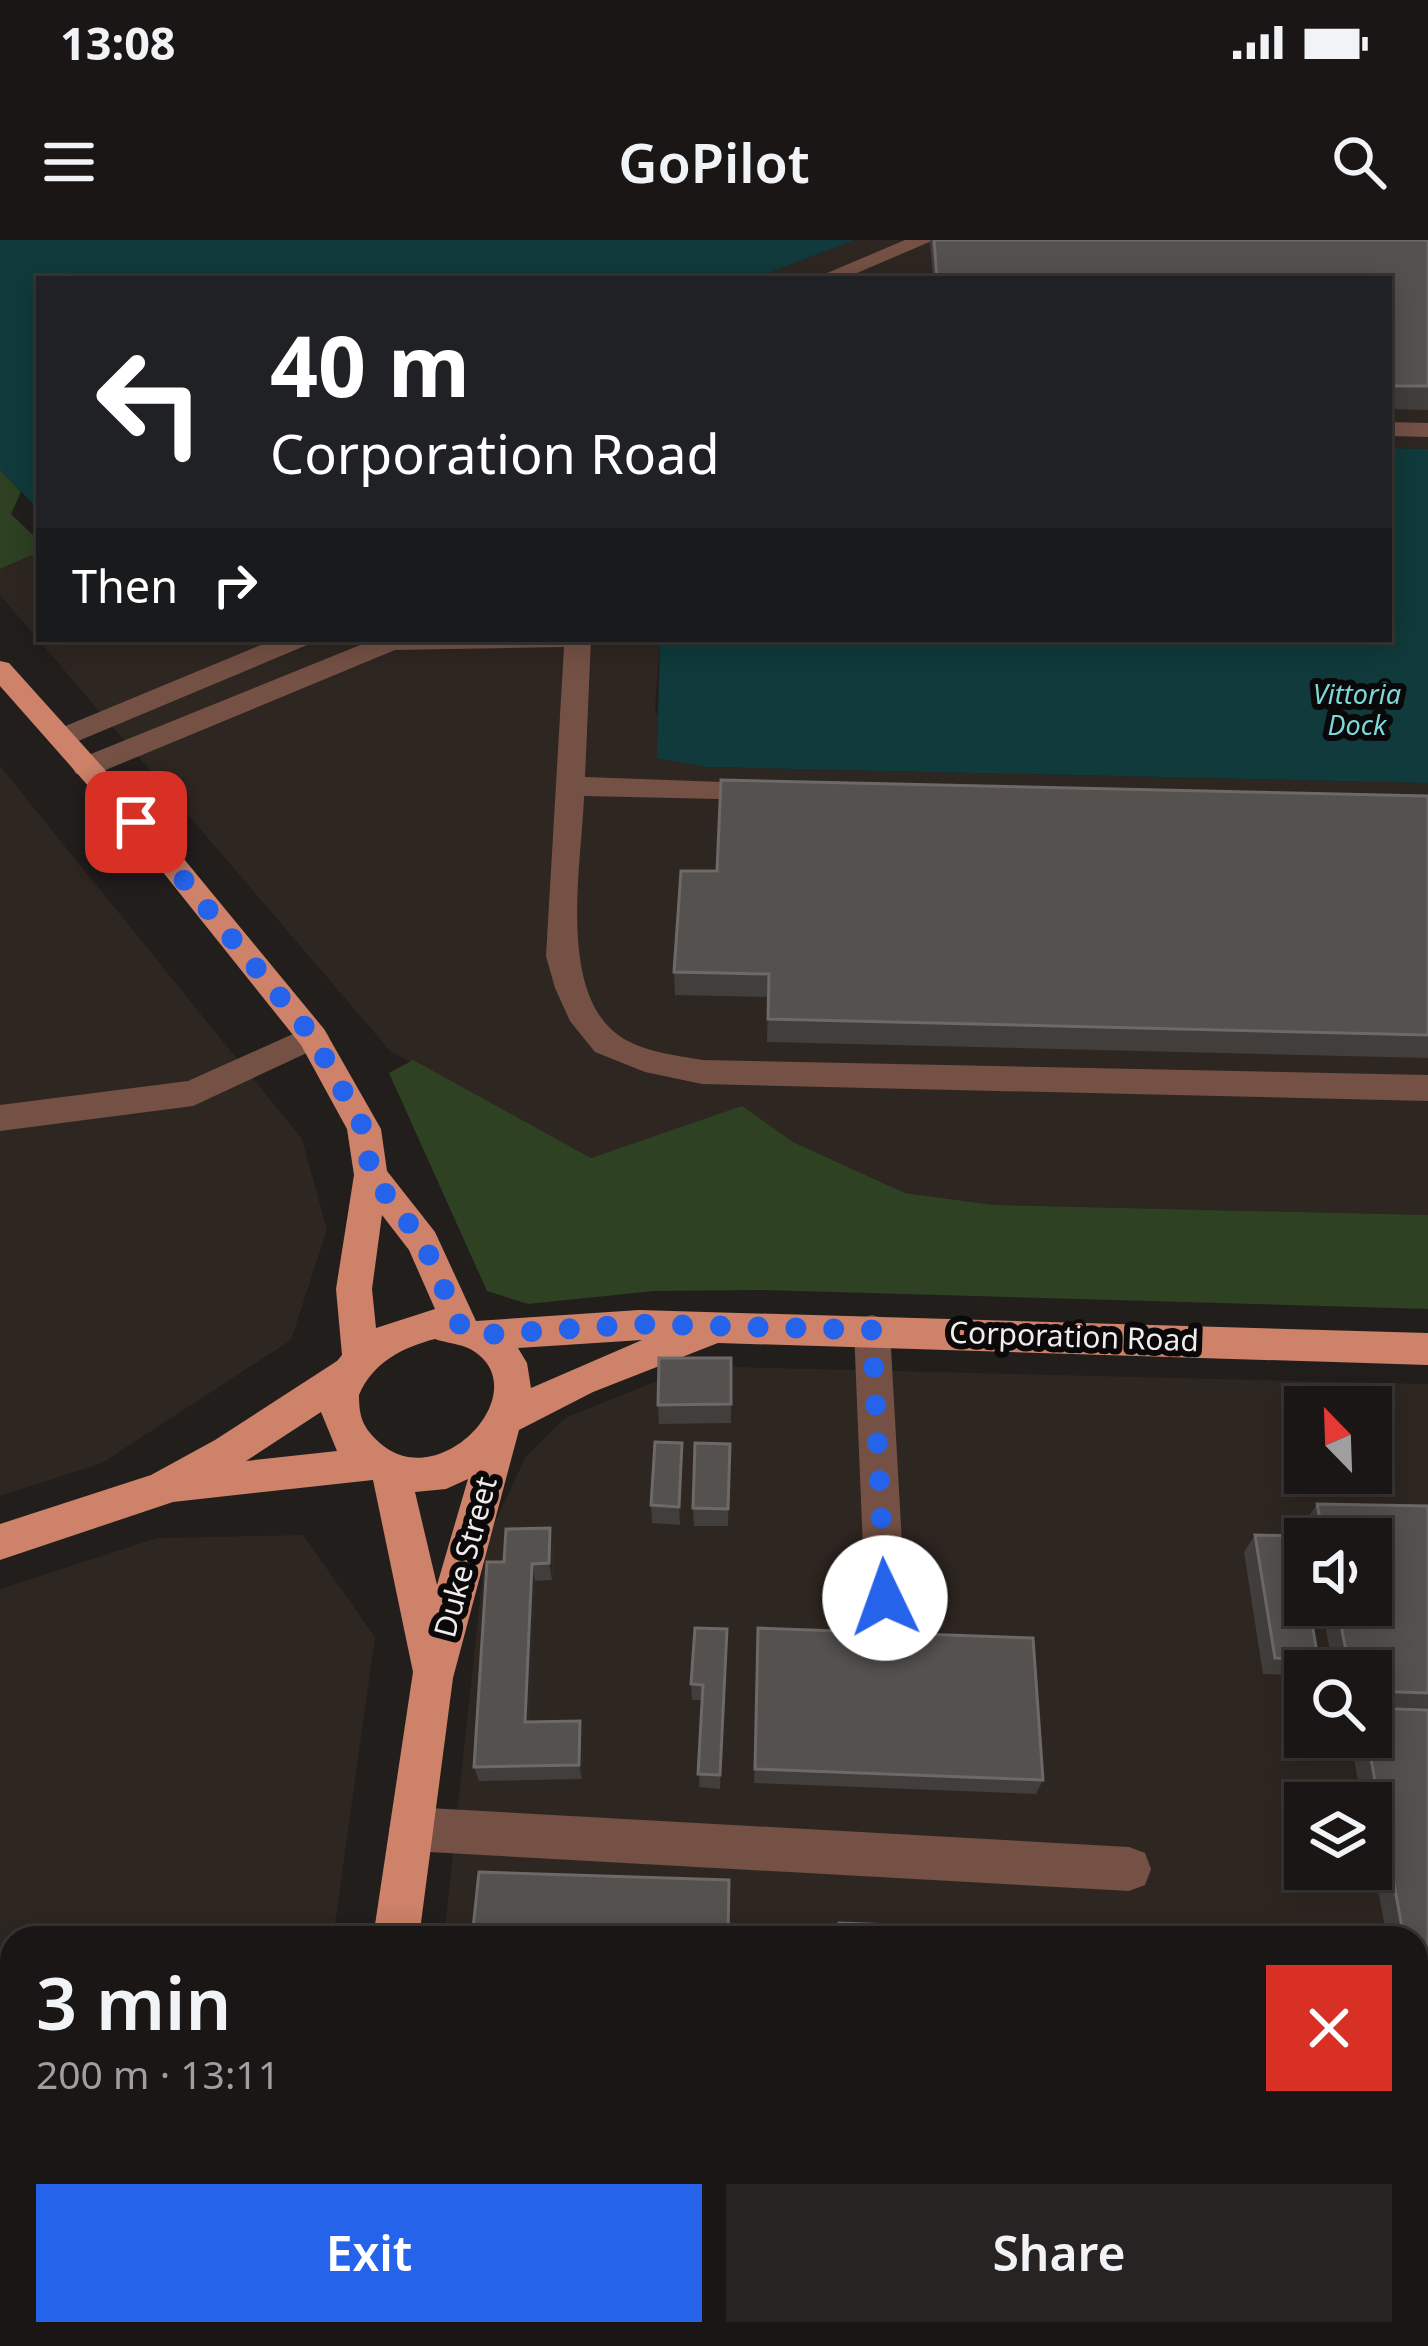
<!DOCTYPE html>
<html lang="en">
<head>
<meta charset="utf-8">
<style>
  :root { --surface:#191615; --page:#262322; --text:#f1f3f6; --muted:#9f9fa0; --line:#373534; --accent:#2563eb }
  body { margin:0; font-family:"Noto Sans",sans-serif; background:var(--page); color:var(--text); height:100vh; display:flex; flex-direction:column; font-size:45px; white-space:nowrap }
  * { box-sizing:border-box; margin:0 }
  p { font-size:39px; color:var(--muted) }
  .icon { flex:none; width:66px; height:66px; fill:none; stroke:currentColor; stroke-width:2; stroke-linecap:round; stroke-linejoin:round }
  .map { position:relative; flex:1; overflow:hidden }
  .panel { position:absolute; left:0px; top:1686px; width:1428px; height:420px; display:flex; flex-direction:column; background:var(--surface); border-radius:36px 36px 0 0; box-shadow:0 6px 30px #0003,0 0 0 3px var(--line) }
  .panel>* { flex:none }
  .guide { position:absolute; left:36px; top:36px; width:1356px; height:366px; border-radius:0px; box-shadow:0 6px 30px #0003,0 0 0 3px var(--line); background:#202124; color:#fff; overflow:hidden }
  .needle { width:78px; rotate:337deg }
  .buttons { position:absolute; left:1284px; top:1146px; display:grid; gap:24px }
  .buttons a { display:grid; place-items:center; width:108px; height:108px; border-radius:0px; background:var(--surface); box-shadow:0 6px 30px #0003,0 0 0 3px var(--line); font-size:60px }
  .pin { position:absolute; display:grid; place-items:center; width:102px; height:102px; color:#fff; margin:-51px; border-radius:24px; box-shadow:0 6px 18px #0006 }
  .me { position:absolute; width:132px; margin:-66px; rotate:357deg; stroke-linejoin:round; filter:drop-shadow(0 0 9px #0008) }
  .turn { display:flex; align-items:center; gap:42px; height:252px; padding:0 36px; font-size:54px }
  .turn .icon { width:156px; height:156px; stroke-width:2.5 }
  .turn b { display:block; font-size:84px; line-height:102px }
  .then { display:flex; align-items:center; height:114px; padding:0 36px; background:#0003; gap:24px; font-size:45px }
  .round { display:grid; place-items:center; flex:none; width:126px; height:126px; border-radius:0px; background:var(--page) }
  .headline { display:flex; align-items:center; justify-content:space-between; height:204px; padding:0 36px }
  h1 { font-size:72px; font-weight:600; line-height:90px }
  .button { display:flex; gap:24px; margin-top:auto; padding:24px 36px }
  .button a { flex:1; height:138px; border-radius:0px; background:var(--accent); color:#fff; font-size:48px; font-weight:600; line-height:138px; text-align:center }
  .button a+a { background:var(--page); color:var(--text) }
  .status { display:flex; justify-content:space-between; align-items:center; height:84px; padding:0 60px; background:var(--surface); direction:ltr }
  .status svg { height:33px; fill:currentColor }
  header { display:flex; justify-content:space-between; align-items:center; height:156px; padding:0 36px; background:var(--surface); font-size:54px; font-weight:600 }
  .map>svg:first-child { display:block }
  .built { fill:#2e2621; fill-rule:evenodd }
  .green { fill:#2e4123 }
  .water { fill:#103a3b }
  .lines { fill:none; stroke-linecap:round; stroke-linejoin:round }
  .minor { fill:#755145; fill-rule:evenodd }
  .major { fill:#cd8269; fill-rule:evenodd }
  .wall { fill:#413e3c }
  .shaded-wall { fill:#2c2927 }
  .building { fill:#54514f; stroke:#6c6968; stroke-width:3 }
  .route { stroke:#2563eb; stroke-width:21; stroke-dasharray:0 37.8 }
  .labels { text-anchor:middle; stroke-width:12; stroke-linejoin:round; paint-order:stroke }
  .far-water-label { font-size:27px; font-style:italic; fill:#7dd8da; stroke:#0a0808 }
  .street-label { font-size:30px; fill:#efedec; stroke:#0a0808 }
</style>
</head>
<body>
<div class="status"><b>13:08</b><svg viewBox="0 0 49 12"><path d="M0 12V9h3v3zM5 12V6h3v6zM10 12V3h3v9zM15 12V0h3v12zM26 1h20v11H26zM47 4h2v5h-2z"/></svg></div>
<header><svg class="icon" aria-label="menu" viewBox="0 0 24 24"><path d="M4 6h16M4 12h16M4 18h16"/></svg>GoPilot<svg class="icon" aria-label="search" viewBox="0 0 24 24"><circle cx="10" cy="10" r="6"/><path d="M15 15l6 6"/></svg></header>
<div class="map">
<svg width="1428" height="2106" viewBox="0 0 1428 2106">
  <rect width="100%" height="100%" fill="#211e1c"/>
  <g class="built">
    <path d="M 855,0 L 1428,0 L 1428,209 L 1389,208 L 1389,39 L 753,39 Z"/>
    <path d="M 39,312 L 39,399 L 660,399 L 655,471 L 705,527 L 1428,543 L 1428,975 L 994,965 L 905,953 L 793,902 L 742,867 L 591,918 L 390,811 L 0,355 L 0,329 Z"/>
    <path d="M 0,526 L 302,899 L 327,990 L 291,1100 L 102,1223 L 0,1256 Z"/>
    <path d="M 694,1126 L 1428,1144 L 1428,2106 L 401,2106 L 402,2094 L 1416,2094 L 1416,1698 L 444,1698 L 486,1302 L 525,1218 L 565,1178 ZM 1305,1167 L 1371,1167 L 1371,1233 L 1305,1233 ZM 1305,1299 L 1371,1299 L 1371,1365 L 1305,1365 ZM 1305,1431 L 1371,1431 L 1371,1497 L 1305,1497 ZM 1305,1563 L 1371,1563 L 1371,1629 L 1305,1629 Z"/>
    <path d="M 303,1295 L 375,1397 L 333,1698 L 12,1698 L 12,2094 L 279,2094 L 277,2106 L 0,2106 L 0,1349 L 157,1298 Z"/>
  </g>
  <g class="green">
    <path d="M 0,230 L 21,252 L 11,274 L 39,301 L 39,312 L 0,329 Z"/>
    <path d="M 413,820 L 591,918 L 742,866 L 793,902 L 905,953 L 994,965 L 1428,975 L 1428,1069 L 761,1050 L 654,1051 L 528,1064 L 487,1051 L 389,833 Z"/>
  </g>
  <g class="water">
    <path d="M 0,0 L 855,0 L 753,39 L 39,39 L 39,270 L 0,230 Z"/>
    <path d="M 1389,208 L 1428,209 L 1428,543 L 706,527 L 657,518 L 660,399 L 1389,399 Z"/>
  </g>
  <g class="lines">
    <g class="minor">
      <path d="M 905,0 L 934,0 L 843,39 L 813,39 Z"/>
      <path d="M 1389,182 L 1428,183 L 1428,197 L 1389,196 Z"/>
      <path d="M 275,399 L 311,399 L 307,405 L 71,504 L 51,504 L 47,498 L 51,492 Z"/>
      <path d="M 375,399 L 591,399 L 585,537 L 775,544 L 779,551 L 765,560 L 584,556 C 582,623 556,754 621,797 C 644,812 675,815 702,820 L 1428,835 L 1428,861 L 702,844 L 645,832 L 595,812 L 570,781 L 555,748 L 546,716 L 564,407 L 395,410 L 96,534 L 76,534 L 72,527 L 76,520 Z"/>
      <path d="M 313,785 L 324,789 L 329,797 L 324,805 L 193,866 L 0,891 L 0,865 L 188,841 Z"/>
      <path d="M 872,1075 L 885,1079 L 890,1090 L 905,1357 L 899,1370 L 885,1376 L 871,1370 L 865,1357 L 854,1090 L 859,1079 Z"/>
      <path d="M 411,1567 L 1129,1607 L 1145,1613 L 1151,1629 L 1145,1645 L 1129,1651 L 411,1611 L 395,1605 L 389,1589 L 395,1573 Z"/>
    </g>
    <g class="major">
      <path d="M 0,421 L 9,423 L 170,602 L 324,789 L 381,889 L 387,931 L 435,992 L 476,1081 L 639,1070 L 1428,1093 L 1428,1125 L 718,1103 L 593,1152 L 519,1190 L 453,1438 L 419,1698 L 373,1698 L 413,1432 L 373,1240 L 173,1262 L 0,1320 L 0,1284 L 151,1235 L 215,1200 L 337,1121 L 342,1115 L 336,1049 L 354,935 L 347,889 L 301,805 L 150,616 L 0,446 ZM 382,975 L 409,1010 L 435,1069 L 376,1088 L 372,1049 ZM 435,1099 C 446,1103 462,1104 472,1110 C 538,1150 441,1255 381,1204 C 363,1188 359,1178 359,1155 C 372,1123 403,1107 435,1099 ZM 642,1100 L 531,1148 L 527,1123 L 518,1108 ZM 321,1172 L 337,1211 L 246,1221 ZM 468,1239 L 437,1345 L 415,1252 L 446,1249 Z"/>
      <path d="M 319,2094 L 371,2094 L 370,2106 L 318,2106 Z"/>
    </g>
  </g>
  <g class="wall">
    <path d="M 930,0 L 1428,0 L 1428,170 L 1389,169 L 1389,39 L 933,39 Z"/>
    <path d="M 1428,556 L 1428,818 L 767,802 L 768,757 L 675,755 L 674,732 L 717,631 Z"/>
    <path d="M 731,1118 L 731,1183 L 659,1184 L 658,1165 Z"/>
    <path d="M 682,1203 L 680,1285 L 652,1283 L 651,1265 Z"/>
    <path d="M 730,1204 L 728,1286 L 694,1286 L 693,1268 Z"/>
    <path d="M 1317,1264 L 1428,1266 L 1428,1468 L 1371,1467 L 1371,1431 L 1334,1431 L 1321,1365 L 1371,1365 L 1371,1299 L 1308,1299 L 1305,1282 Z"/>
    <path d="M 1255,1295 L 1318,1419 L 1309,1431 L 1305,1431 L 1305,1435 L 1263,1434 L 1244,1312 Z"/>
    <path d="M 554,1305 L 552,1340 L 535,1341 L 529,1482 L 580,1481 L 583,1496 L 582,1539 L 479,1541 L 474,1527 L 504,1322 Z"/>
    <path d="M 758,1388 L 1043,1540 L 1036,1554 L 754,1543 Z"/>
    <path d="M 727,1389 L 720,1549 L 699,1547 L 702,1460 L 692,1460 L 691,1444 Z"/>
    <path d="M 1428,1470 L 1428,1924 L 1416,1858 L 1416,1698 L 1387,1698 L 1371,1612 L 1371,1563 L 1362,1563 L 1350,1497 L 1371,1497 Z"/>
    <path d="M 1329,2094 L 1416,2094 L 1428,2106 L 1331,2106 Z"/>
  </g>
  <g class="shaded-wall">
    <path d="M 682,1203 L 683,1221 L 680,1285 L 679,1267 Z"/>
    <path d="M 550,1288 L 554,1305 L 552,1340 L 549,1323 Z"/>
    <path d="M 532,1324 L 535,1341 L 529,1497 L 525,1482 Z"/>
    <path d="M 580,1481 L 583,1496 L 582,1539 L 579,1525 Z"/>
    <path d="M 213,2094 L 226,2094 L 225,2106 L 211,2106 Z"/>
  </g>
  <g class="building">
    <path d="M 934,0 L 1428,0 L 1428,146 L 1389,146 L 1389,39 L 937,39 Z"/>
    <path d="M 721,540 L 1428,556 L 1428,795 L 768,779 L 769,734 L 674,732 L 681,631 L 717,631 Z"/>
    <path d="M 659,1118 L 731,1118 L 731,1164 L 658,1165 Z"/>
    <path d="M 655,1202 L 682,1203 L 679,1267 L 651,1265 Z"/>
    <path d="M 695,1203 L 730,1204 L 728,1269 L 693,1268 Z"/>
    <path d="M 1317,1264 L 1428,1266 L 1428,1453 L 1371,1451 L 1371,1431 L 1350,1431 L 1337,1365 L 1371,1365 L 1371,1299 L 1324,1299 Z"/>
    <path d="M 550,1288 L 549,1323 L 532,1324 L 525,1482 L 580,1481 L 579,1525 L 474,1527 L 487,1322 L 504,1322 L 506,1289 Z"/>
    <path d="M 1255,1295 L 1297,1296 L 1305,1343 L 1305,1365 L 1309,1365 L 1318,1419 L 1275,1418 Z"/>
    <path d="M 695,1388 L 727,1389 L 720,1535 L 698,1534 L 703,1445 L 691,1444 Z"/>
    <path d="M 758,1388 L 1033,1398 L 1043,1540 L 755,1529 Z"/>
    <path d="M 1371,1468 L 1428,1470 L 1428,1823 L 1416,1759 L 1416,1698 L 1404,1698 L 1367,1497 L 1371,1497 Z"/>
    <path d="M 479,1632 L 729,1640 L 728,1697 L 750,1698 L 472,1698 Z"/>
    <path d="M 839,1683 L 1250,1698 L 839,1698 Z"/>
    <path d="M 1416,2054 L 1428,2054 L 1428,2106 L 1347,2106 L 1345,2094 L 1416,2094 Z"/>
    <path d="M 43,2094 L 213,2094 L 211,2106 L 40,2106 Z"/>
  </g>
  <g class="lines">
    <path class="route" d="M 136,582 L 313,797 L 364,889 L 371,935 L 423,1002 L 461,1087 L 481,1095 L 639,1084 L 872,1090 L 885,1358"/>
  </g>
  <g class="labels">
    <g class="far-water-label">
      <text x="1357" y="464">Vittoria<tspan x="1357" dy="31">Dock</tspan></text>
    </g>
    <g class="street-label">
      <text transform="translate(1074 1097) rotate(2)" y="10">Corporation Road</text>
      <text transform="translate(466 1317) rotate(-75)" y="10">Duke Street</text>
    </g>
  </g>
</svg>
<div class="buttons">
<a><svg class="needle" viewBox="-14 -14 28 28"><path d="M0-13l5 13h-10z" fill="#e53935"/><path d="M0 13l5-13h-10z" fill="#9f9fa0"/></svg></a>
<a><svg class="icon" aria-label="sound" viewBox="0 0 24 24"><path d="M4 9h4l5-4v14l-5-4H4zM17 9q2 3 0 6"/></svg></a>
<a><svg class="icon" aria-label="search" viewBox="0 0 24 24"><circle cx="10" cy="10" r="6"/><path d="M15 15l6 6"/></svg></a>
<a><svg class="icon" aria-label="layers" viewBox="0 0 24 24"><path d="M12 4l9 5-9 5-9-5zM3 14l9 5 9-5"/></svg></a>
</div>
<div class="pin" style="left:136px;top:582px;background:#d93025"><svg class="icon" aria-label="arrive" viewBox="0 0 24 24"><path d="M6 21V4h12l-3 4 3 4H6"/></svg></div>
<svg class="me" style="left:885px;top:1358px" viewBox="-20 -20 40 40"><circle r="19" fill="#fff"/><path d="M0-13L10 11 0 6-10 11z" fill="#2563eb"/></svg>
<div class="guide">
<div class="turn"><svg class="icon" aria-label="left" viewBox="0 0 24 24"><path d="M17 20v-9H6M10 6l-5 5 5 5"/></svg><div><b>40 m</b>Corporation Road</div></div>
<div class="then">Then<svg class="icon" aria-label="right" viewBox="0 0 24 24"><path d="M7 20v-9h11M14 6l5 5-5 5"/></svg></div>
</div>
<section class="panel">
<div class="headline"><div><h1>3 min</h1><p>200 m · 13:11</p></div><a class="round" style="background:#d93025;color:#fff"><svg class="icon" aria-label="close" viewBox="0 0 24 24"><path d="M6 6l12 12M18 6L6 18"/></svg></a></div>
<div class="button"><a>Exit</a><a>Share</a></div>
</section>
</div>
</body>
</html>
